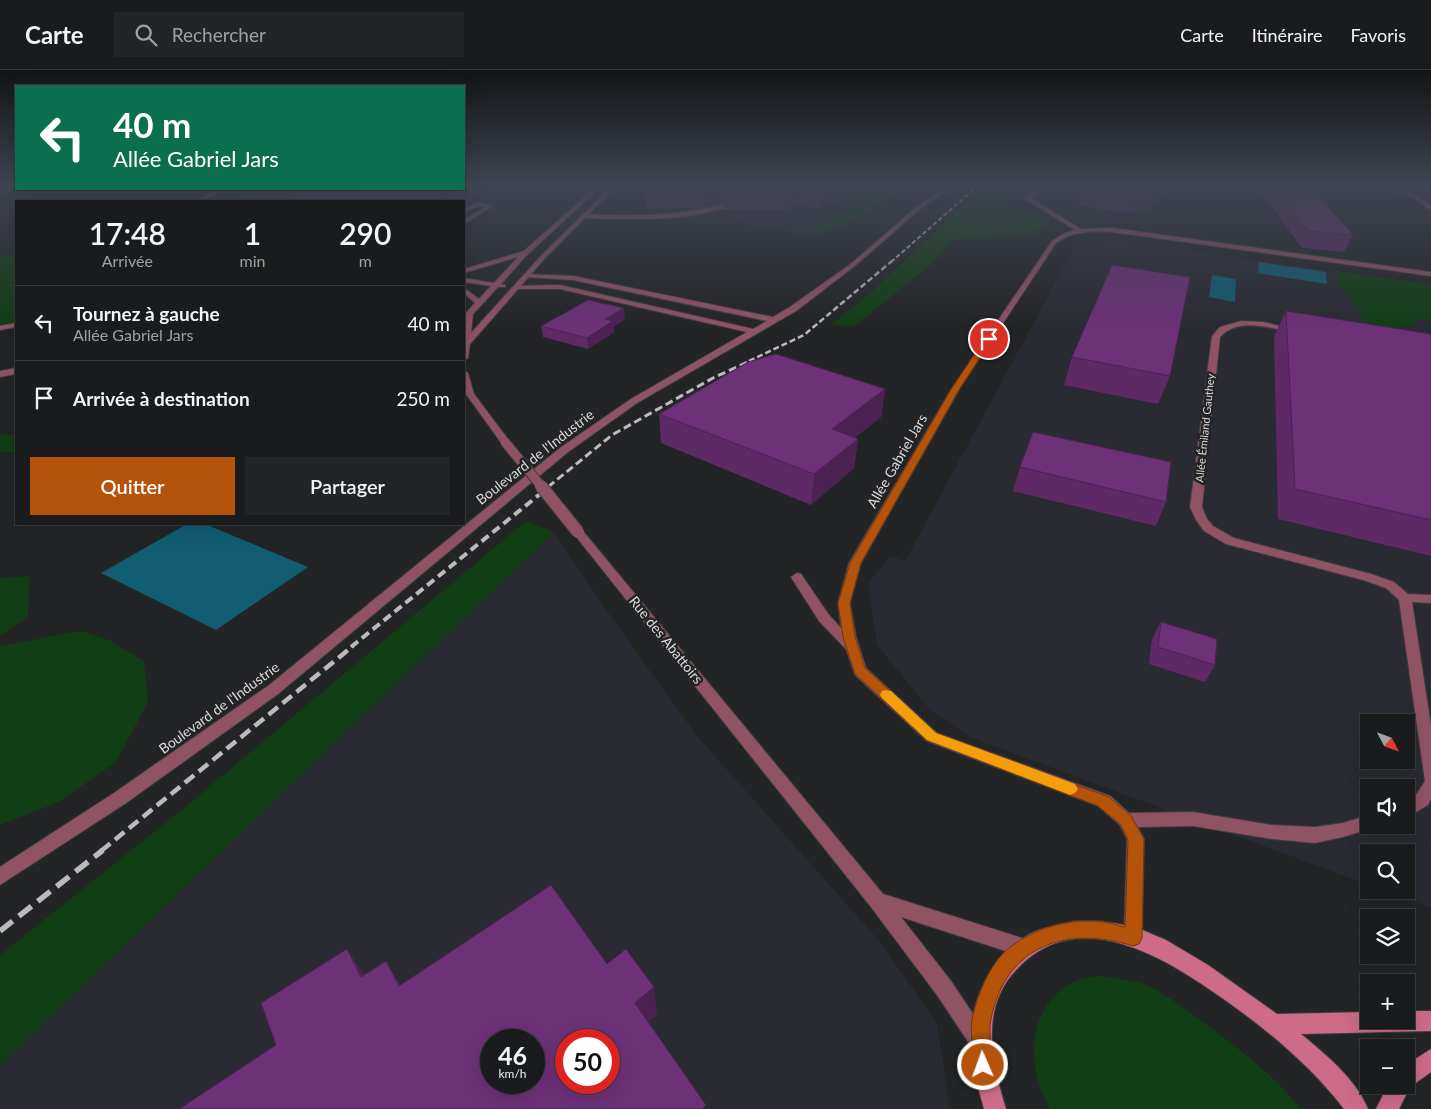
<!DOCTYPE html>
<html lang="fr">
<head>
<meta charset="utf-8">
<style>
  :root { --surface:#1a1b1c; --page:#232425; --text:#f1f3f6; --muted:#9fa1a3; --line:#38393b; --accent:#b45309 }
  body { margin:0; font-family:Lato,sans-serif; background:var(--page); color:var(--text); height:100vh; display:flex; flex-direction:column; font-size:19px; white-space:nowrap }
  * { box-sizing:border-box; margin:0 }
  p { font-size:16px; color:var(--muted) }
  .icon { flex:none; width:28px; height:28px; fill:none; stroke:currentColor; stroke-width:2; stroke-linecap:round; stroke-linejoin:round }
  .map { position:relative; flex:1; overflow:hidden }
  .panel { position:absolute; left:15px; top:130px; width:450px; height:325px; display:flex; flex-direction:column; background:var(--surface); border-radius:0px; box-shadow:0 5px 20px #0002,0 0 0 1px var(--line) }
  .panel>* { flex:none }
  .guide { position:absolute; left:15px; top:15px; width:450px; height:105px; border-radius:0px; box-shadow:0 5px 20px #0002,0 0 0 1px var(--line); background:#0b6e4f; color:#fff; overflow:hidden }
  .needle { width:32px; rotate:131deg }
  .tools { position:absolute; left:1360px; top:644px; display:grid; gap:10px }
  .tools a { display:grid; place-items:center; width:55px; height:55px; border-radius:0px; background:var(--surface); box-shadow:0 5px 20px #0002,0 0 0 1px var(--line); font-size:25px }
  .speed { position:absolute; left:480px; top:959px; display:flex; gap:10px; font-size:25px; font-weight:700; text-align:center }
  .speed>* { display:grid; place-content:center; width:65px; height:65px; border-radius:50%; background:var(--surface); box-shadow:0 5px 20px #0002,0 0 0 1px var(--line); line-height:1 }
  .speed small { font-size:12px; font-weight:400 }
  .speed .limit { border:8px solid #d22; background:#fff; color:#111 }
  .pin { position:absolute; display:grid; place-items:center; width:42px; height:42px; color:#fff; margin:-21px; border:2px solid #fff; border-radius:50%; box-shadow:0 1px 5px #0007 }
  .me { position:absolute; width:55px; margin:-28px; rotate:358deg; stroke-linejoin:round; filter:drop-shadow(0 0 4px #0008) }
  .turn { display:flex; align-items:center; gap:18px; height:105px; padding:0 15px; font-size:22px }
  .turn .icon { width:65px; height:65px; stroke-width:2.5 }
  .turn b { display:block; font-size:35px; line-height:42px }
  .eta { display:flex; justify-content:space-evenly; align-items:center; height:85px; text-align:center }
  .eta b { font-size:30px; font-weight:600; line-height:35px }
  .cta { display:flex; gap:10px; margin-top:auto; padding:10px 15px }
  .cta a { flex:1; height:58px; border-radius:0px; background:var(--accent); color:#fff; font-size:20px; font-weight:600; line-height:58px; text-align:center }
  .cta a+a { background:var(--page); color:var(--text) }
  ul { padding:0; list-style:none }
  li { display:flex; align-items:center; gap:15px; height:75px; padding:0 15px; border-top:1px solid var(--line) }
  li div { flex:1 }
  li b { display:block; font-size:19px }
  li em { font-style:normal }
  header { display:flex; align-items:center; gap:30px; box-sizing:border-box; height:70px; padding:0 25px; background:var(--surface); border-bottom:1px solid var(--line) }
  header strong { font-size:24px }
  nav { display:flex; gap:28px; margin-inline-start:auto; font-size:18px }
  .search { width:350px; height:45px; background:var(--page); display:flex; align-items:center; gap:12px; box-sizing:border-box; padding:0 18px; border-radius:0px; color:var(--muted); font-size:19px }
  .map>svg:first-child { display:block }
  .built { fill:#2a2a32; fill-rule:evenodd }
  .green { fill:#113e14 }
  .water { fill:#115d72 }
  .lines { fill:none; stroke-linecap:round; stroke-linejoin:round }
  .service-casing { stroke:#3d3e40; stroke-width:2 }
  .minor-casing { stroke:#3d3e40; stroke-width:2 }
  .tertiary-casing { stroke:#3d3e40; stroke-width:2 }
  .secondary-casing { stroke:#3d3e40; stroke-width:2 }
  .service { fill:#905364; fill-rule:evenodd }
  .minor { fill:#905364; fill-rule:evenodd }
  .tertiary { fill:#905364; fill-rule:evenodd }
  .secondary { fill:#cd6b88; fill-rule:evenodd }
  .rail-far5 { stroke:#bbbbbd; stroke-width:2; stroke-dasharray:4.5 2.5; stroke-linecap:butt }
  .rail-far4 { stroke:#bbbbbd; stroke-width:2.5; stroke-dasharray:6 3; stroke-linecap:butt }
  .rail-far3 { stroke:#bbbbbd; stroke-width:3; stroke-dasharray:8 4; stroke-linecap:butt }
  .rail-far2 { stroke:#bbbbbd; stroke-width:4; stroke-dasharray:9 5; stroke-linecap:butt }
  .rail-far1 { stroke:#bbbbbd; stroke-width:4.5; stroke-dasharray:12 6; stroke-linecap:butt }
  .rail { stroke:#bbbbbd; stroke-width:5.5; stroke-dasharray:16 8; stroke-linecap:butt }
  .tertiary-bridge-far1-casing { stroke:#3d3e40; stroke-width:11; stroke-linecap:butt }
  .tertiary-bridge-casing { stroke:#3d3e40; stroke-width:14; stroke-linecap:butt }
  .tertiary-bridge-far1 { stroke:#905364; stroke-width:9 }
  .tertiary-bridge { stroke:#905364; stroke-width:12 }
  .wall { fill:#5d2a66 }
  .shaded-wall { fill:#4c2253 }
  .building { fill:#6c3177; stroke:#4c2253; fill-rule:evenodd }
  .route { fill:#b45309; stroke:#753606 }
  .slow { fill:#f59e0b }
  .labels { text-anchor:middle; stroke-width:5; stroke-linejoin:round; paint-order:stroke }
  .far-street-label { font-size:11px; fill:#dbdbdd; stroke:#232426 }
  .street-label { font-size:14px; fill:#dbdbdd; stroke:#232426 }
</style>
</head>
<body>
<header>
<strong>Carte</strong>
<div class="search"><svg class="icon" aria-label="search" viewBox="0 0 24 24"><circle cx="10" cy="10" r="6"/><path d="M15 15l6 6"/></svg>Rechercher</div>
<nav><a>Carte</a><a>Itinéraire</a><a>Favoris</a></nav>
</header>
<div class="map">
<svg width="1431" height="1039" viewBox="0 0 1431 1039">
  <rect width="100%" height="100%" fill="#232426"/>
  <g class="built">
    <path d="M 782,113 L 890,113 L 805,165 L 730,151 L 752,140 Z"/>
    <path d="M 259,119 L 417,119 L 400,131 L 233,131 Z"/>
    <path d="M 1116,170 L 1431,215 L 1431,838 L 1383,820 L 1406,820 L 1406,782 L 1369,782 L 1369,815 L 972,668 L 931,641 L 877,575 L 868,514 L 890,486 L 905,491 L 1075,176 ZM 1369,652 L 1406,652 L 1406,690 L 1369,690 ZM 1369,718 L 1406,718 L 1406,755 L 1369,755 Z"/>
    <path d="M 554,462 L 612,548 L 697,666 L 882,874 L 937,954 L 950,1039 L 0,1039 L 0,995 ZM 491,970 L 534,970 L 534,1012 L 491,1012 ZM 566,970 L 609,970 L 609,1012 L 566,1012 Z"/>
  </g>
  <g class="green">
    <path d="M 890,113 L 917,113 C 906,119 894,125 883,131 C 858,146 835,164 805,165 Z"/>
    <path d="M 988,113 L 998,113 L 1005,125 L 998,129 L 1001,135 L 1037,144 L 1050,155 L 1026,167 L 953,170 L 930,195 L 855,256 L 831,255 L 870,223 Z"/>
    <path d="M 16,184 L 16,252 L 0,254 L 0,185 Z"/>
    <path d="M 1336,201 L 1431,215 L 1431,250 L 1417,248 L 1412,256 L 1379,261 L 1361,250 L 1362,243 L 1338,214 Z"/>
    <path d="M 0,364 L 16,365 L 16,383 L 0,381 Z"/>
    <path d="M 526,451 L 554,462 L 0,995 L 0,885 L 184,738 Z"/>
    <path d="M 30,506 L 28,547 L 0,566 L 0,508 Z"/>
    <path d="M 81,561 L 109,570 L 144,591 L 148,632 L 116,692 L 59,732 L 0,755 L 0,576 Z"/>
    <path d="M 1097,906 C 1116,908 1135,910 1153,918 C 1173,929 1192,944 1210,957 C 1245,984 1273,1004 1301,1039 L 1050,1039 C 1026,998 1026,939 1071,913 C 1078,909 1088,908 1097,906 Z"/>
  </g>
  <g class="water">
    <path d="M 1259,192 L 1326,202 L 1327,214 L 1258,203 Z"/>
    <path d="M 1212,205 L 1236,209 L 1235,232 L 1209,227 Z"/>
    <path d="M 187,454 L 205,454 L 308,497 L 216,560 L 101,503 Z"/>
  </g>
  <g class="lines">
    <g class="service-casing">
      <g id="service">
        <path d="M 1376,113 C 1394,113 1417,124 1431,136 L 1431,141 L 1416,129 Z"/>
        <path d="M 1042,115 L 1047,116 L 1031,128 L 1081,159 L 1112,158 L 1431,202 L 1431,206 L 1112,162 C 1092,161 1073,161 1056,173 L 960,318 L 861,493 L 850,533 L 856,567 L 866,598 L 937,663 L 1110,726 L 1129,743 L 1193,742 L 1272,755 L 1315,757 L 1343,753 L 1369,745 L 1369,755 L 1376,755 L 1375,757 L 1343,767 L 1315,773 L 1272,769 L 1193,756 L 1138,757 L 1144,769 L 1142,868 L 1140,875 L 1133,877 L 1126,875 L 1124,868 L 1127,769 L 1120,755 L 1098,736 L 927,671 L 855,605 L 846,579 L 819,551 L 791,507 L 797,503 L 801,504 L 829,545 L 841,558 L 838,533 L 849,493 L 952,318 L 1052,171 L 1065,163 L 1075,160 L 1025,129 L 1025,127 Z"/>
        <path d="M 477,132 L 493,136 L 464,154 L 464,150 L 485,137 L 478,136 L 464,143 L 464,139 Z"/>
        <path d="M 1241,251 L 1263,252 L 1297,260 L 1293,262 C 1269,258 1239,247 1220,267 L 1202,437 L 1207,449 L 1213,456 L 1234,468 L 1371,504 L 1394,512 L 1408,524 L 1431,525 L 1431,533 L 1412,532 L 1431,656 L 1431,729 L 1428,735 L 1406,748 L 1406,732 L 1416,725 L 1425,711 L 1399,530 L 1386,518 L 1363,510 L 1226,474 L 1204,461 L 1196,450 L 1190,437 L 1212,266 L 1220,257 Z"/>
        <path d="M 16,298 L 16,304 L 0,307 L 0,301 Z"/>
      </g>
    </g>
    <g class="minor-casing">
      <g id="minor">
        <path d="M 951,113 L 957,113 L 919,140 L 856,195 L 796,241 L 637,333 L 568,382 L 278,624 L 126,733 L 0,815 L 0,797 L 114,723 L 268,616 L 560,378 L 631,329 L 747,262 L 560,219 L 516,219 L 514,218 L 514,216 L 560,215 L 753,259 L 767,251 L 573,210 L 526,207 L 524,206 L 524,204 L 573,206 L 773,247 L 790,237 L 852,193 L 915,138 Z"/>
        <path d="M 217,119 L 223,119 L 203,131 L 197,131 Z"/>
        <path d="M 740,129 L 742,132 C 693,152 636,150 584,148 L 581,146 L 584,144 C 640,147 686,146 740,129 Z"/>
      </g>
    </g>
    <g class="tertiary-casing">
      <g id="tertiary">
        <path d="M 600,113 L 605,113 L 525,187 L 501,214 L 505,215 L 505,217 L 498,217 L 473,244 L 471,263 L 541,186 L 615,113 L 620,113 L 545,188 L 470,274 L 468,288 L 464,290 L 465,244 L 475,233 L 464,223 L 464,218 L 479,229 L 491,216 L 464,212 L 464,208 L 494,213 L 518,187 L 464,203 L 464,199 L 524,181 Z"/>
        <path d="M 16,253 L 16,257 L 0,260 L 0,256 Z"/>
        <path d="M 464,300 L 468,303 L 474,324 L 510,372 L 508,374 L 502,374 L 466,324 Z"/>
        <path d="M 578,459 L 582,460 L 883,824 L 1031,871 L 1033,878 L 1031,885 L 1024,887 L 901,847 L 951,911 L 987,965 L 990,972 L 987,979 L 980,982 L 973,979 L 937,925 L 871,837 L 574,464 L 572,462 Z"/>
      </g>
    </g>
    <g class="secondary-casing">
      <g id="secondary">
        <path d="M 1076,851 L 1098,851 L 1119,854 L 1140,859 L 1166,870 L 1208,895 L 1277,944 L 1369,942 L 1369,950 L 1406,950 L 1406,941 L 1431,941 L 1431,961 L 1301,964 C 1325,984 1356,1009 1368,1039 L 1344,1039 C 1311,996 1269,961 1225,930 C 1166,888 1078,832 1016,900 C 979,939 992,993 1006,1039 L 984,1039 C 979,1020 973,1002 971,983 C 967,937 988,888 1028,865 C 1043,857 1060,854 1076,851 Z"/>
        <path d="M 1431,979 L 1431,1002 L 1410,1017 L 1399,1039 L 1376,1039 L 1388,1015 L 1406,1015 L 1406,995 Z"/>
      </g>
    </g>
    <use href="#service" class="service"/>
    <use href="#minor" class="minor"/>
    <use href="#tertiary" class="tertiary"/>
    <use href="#secondary" class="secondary"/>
    <path class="rail-far5" d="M 891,192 L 981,113"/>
    <path class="rail-far4" d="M 749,291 L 804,265 L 892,191"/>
    <path class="rail-far3" d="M 548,417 L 612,365 L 713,308 L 752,290"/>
    <path class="rail-far2" d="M 351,577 L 550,416"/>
    <path class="rail-far1" d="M 101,781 L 353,576"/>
    <path class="rail" d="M 0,861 L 103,780"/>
    <g class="tertiary-bridge-far1-casing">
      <path id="tertiary-bridge-far1" d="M 505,372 L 542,417"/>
    </g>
    <g class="tertiary-bridge-casing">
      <path id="tertiary-bridge" d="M 541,416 L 578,462"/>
    </g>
    <use href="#tertiary-bridge-far1" class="tertiary-bridge-far1"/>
    <use href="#tertiary-bridge" class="tertiary-bridge"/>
  </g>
  <g class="wall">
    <path d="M 464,113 L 494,113 L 464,137 L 464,131 L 233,131 L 287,129 Z"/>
    <path d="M 877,113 L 820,139 L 800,134 L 789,140 L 724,140 L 724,133 L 704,138 L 646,139 L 645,123 Z"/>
    <path d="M 1091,113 L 1171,113 L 1170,117 L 1149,140 L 1137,138 L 1134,141 L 1129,141 L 1127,143 L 1078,135 L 1082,120 Z"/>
    <path d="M 1264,113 L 1307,113 L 1353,165 L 1344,182 L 1302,178 L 1261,122 Z"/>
    <path d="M 1286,241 L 1431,264 L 1431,486 L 1278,449 L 1274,266 Z"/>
    <path d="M 625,249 L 614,256 L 614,262 L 588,279 L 543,267 L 541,256 Z"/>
    <path d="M 1072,287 L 1170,306 L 1158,334 L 1064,315 Z"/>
    <path d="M 885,319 L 881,347 L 855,367 L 858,369 L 854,398 L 811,435 L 661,373 L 659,344 Z"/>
    <path d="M 1020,397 L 1166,432 L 1156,456 L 1013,421 Z"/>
    <path d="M 1161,552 L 1215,595 L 1205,612 L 1149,594 L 1152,569 Z"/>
  </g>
  <g class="shaded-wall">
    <path d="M 471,113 L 494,113 L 464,137 L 464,131 L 461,131 L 459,122 Z"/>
    <path d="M 735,113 L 766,113 L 724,123 L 724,133 L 704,138 L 704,122 Z"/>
    <path d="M 843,113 L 877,113 L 820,139 L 821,123 Z"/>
    <path d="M 1165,113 L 1171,113 L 1170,117 L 1149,140 L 1154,124 Z"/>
    <path d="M 801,118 L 800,134 L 789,140 L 790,124 Z"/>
    <path d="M 450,122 L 452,131 L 435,131 Z"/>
    <path d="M 1142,123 L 1137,138 L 1134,141 L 1138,126 Z"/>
    <path d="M 1134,126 L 1129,141 L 1127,143 L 1131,128 Z"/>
    <path d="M 624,238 L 625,249 L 614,256 L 614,262 L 588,279 L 587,268 L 605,249 Z"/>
    <path d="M 885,319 L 881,347 L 829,389 L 832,359 Z"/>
    <path d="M 858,369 L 854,398 L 811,435 L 814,404 Z"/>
    <path d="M 347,879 L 366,907 L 361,907 Z"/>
    <path d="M 386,891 L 403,919 L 399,916 Z"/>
    <path d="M 654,917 L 657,945 L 639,961 L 635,933 Z"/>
  </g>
  <g class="building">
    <path d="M 464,113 L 471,113 L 459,122 L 450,122 L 435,131 L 233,131 L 287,129 L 299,121 L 357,122 L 363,119 L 464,119 Z"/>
    <path d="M 667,113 L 735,113 L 704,122 L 645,123 Z"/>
    <path d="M 752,113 L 843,113 L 821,123 L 801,118 L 790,124 L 724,123 Z"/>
    <path d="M 1091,113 L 1165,113 L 1154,124 L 1142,123 L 1138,126 L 1134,126 L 1131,128 L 1082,120 Z"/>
    <path d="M 1272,113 L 1307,113 L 1353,165 L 1309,161 Z"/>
    <path d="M 1112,195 L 1190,207 L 1170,306 L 1072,287 Z"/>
    <path d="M 588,230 L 624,238 L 605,249 L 613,251 L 587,268 L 541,256 Z"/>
    <path d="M 1286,241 L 1431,264 L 1431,450 L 1295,419 Z"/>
    <path d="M 776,284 L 885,319 L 832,359 L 858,369 L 814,404 L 659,344 L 748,292 Z"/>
    <path d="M 1033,362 L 1171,392 L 1166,432 L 1020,397 Z"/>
    <path d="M 1161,552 L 1217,569 L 1215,595 L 1158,577 Z"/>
    <path d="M 551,815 L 607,894 L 626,879 L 654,917 L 635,933 L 706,1035 L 702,1039 L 179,1039 L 276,975 L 261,933 L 347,879 L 361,907 L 386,891 L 399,916 ZM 491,970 L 534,970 L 534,1012 L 491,1012 ZM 566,970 L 609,970 L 609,1012 L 566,1012 Z"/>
  </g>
  <linearGradient id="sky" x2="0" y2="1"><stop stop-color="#131415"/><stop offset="0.44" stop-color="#3f4552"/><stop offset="1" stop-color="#3f4552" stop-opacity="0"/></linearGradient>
  <rect width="1431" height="259" fill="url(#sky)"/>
  <path class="route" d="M 986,267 L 992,269 L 960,318 L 861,493 L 850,533 L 855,567 L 865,598 L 936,663 L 1109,727 L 1131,746 L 1144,769 L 1142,868 L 1139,874 L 1133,876 C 1067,855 1006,875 991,949 C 988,963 992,981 992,995 L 989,1002 L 983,1005 L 976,1002 L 973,995 C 973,981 970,963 972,949 C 977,926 990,893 1009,878 C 1041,853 1086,844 1125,857 L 1128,770 L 1121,755 L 1098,736 L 927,670 L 855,604 L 843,567 L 838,533 L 850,493 L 952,318 Z"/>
  <path class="slow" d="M 886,620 L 891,621 L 936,663 L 1075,714 L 1078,719 L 1075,723 L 1070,725 L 1065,723 L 927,670 L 882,628 L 880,625 L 882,621 Z"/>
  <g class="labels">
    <g class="far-street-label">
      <text transform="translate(1205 358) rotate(-84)" y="4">Allée Émiland Gauthey</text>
    </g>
    <g class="street-label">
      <text transform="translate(535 387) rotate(-38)" y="5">Boulevard de l'Industrie</text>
      <text transform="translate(897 391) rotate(-60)" y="5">Allée Gabriel Jars</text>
      <text transform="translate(666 570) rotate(51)" y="5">Rue des Abattoirs</text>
      <text transform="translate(219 638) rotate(-36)" y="5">Boulevard de l'Industrie</text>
    </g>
  </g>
</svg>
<div class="tools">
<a><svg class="needle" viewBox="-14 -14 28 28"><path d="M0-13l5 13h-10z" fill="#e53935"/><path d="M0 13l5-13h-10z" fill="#9fa1a3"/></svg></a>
<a><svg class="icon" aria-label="sound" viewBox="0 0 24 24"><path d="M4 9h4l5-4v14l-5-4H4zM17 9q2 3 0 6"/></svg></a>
<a><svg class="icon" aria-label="search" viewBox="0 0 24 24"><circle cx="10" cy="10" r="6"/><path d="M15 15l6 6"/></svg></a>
<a><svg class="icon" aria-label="layers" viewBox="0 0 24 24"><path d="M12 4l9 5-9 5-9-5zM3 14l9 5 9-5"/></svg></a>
<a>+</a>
<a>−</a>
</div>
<div class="speed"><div>46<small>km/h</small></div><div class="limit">50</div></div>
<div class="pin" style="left:989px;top:269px;background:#d93025"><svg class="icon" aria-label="arrive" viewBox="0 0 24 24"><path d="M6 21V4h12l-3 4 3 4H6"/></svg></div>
<svg class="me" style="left:983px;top:995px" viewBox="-20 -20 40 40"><circle r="17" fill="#b45309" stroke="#fff" stroke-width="3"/><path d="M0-11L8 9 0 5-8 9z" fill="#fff"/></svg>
<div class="guide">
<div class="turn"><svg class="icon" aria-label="left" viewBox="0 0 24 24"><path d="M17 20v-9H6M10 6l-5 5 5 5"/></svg><div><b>40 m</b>Allée Gabriel Jars</div></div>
</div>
<section class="panel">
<div class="eta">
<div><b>17:48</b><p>Arrivée</p></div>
<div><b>1</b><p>min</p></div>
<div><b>290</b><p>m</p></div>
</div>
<ul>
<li><svg class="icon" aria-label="left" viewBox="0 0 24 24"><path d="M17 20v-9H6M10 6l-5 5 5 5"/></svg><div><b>Tournez à gauche</b><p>Allée Gabriel Jars</p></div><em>40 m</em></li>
<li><svg class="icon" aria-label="arrive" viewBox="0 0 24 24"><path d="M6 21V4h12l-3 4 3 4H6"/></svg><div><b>Arrivée à destination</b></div><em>250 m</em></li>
</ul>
<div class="cta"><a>Quitter</a><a>Partager</a></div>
</section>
</div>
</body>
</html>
